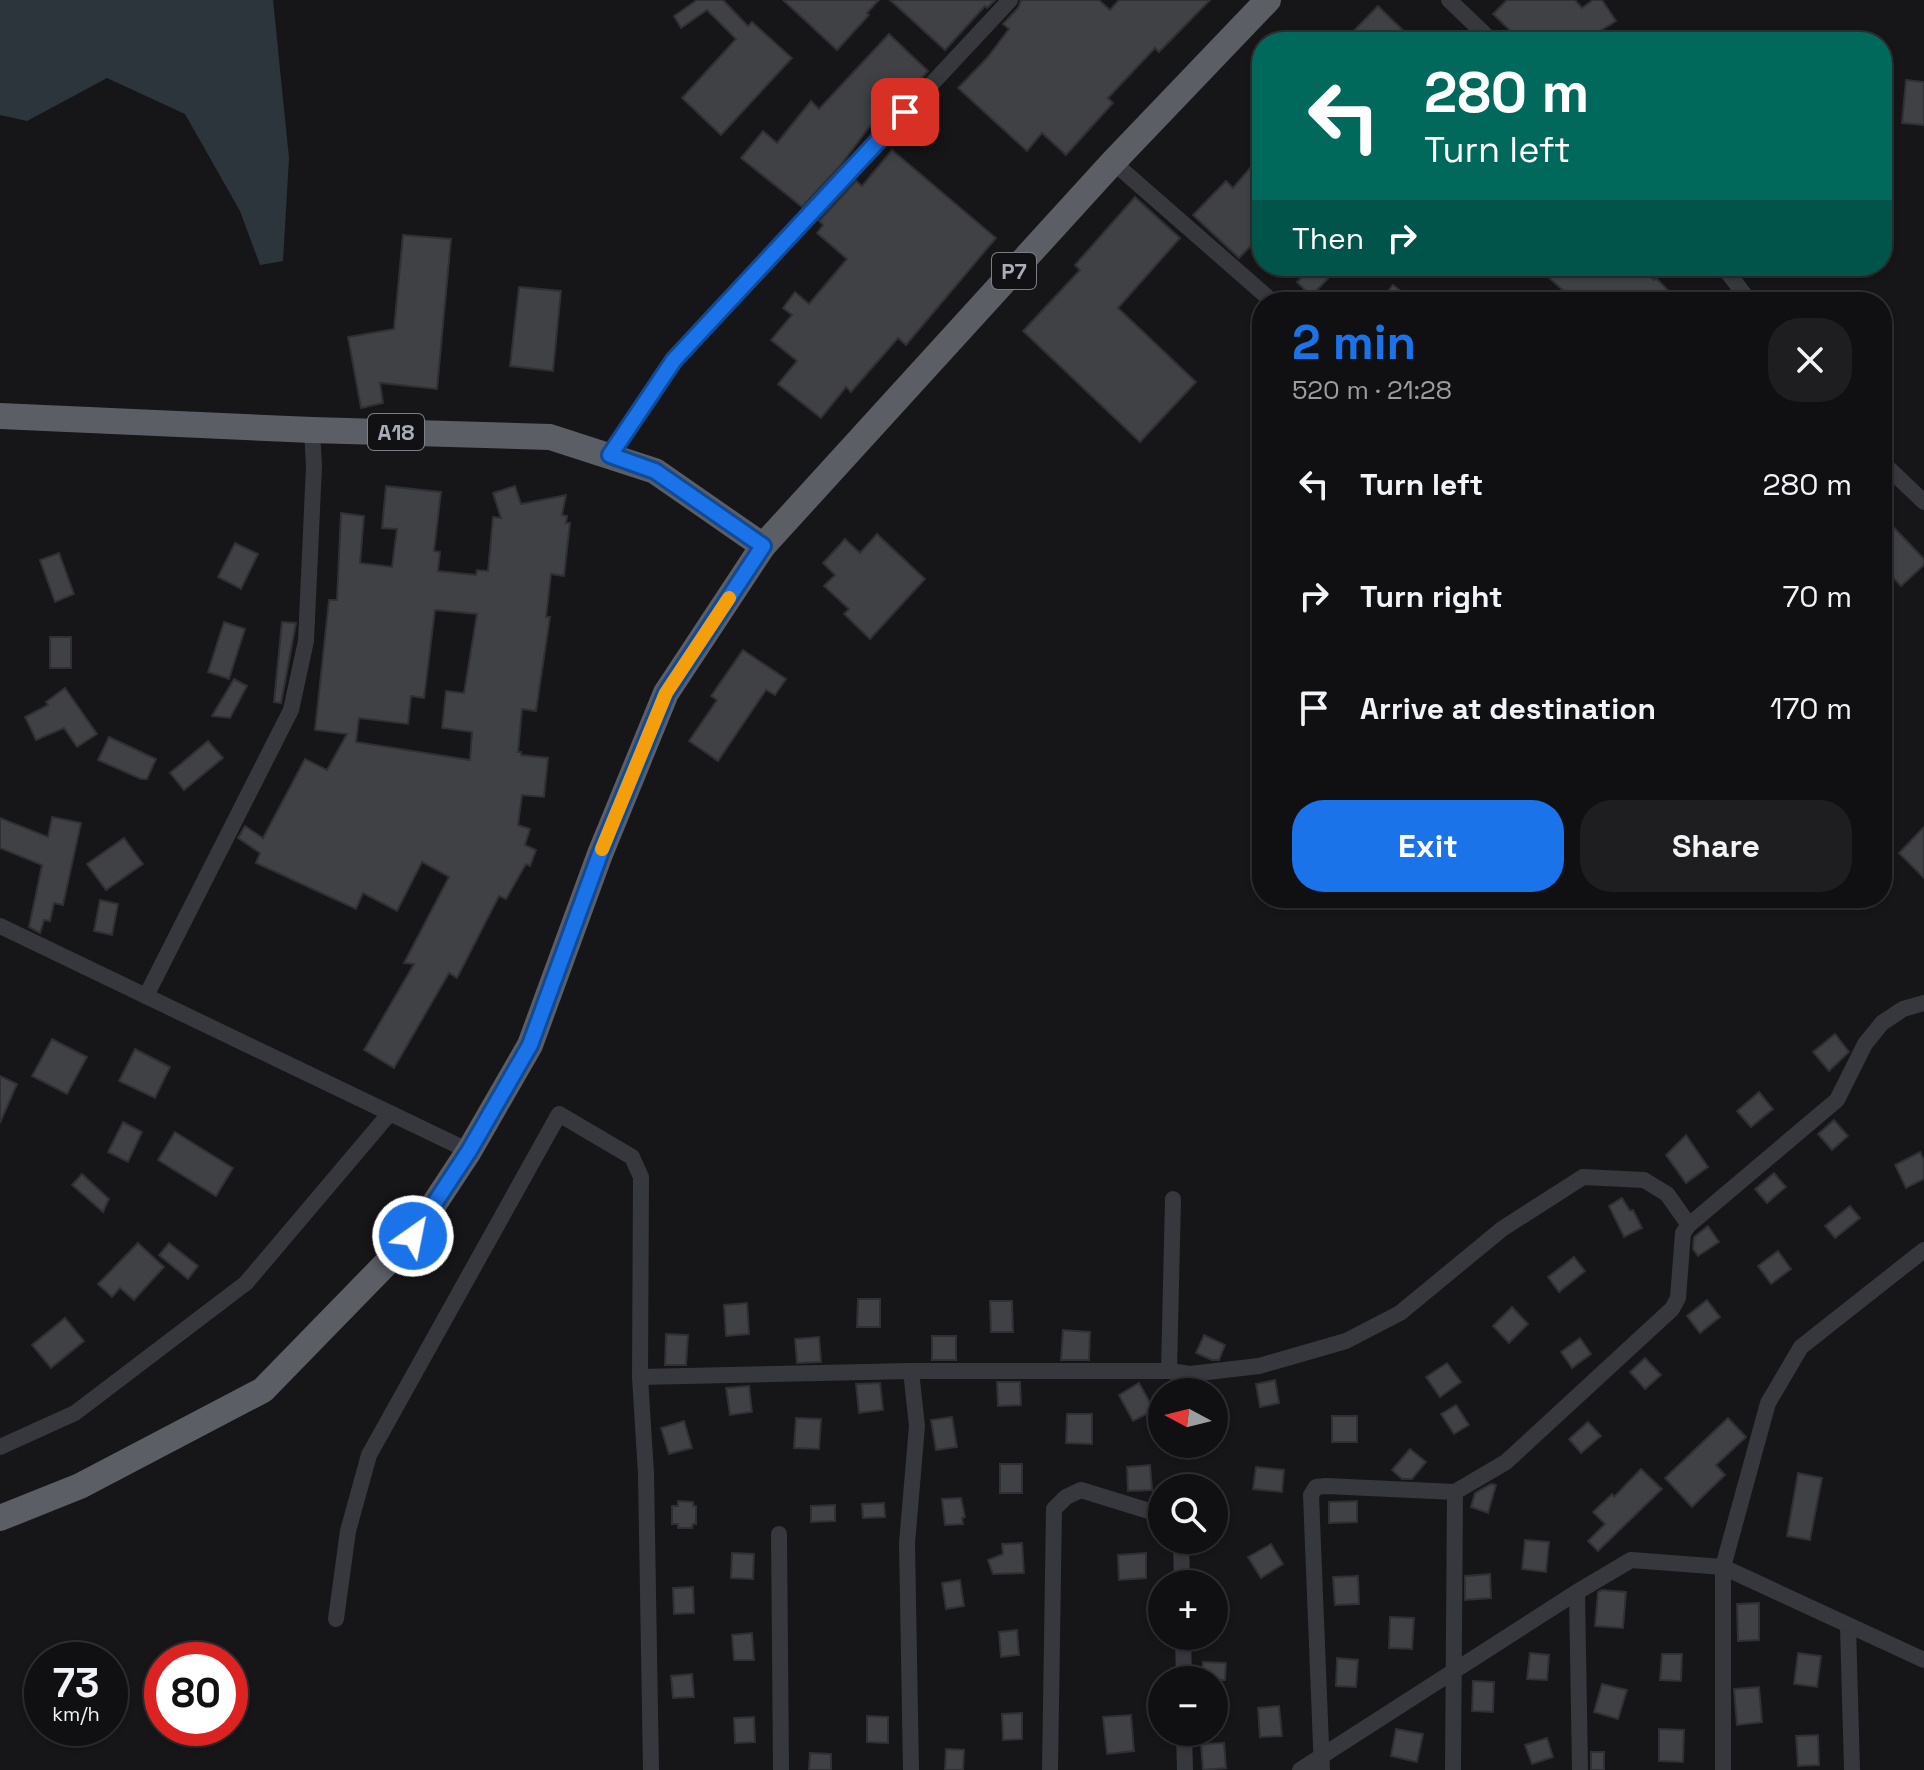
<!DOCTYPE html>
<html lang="en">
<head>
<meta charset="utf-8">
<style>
  :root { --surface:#101012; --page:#1e1e20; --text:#f1f3f6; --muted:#9c9d9f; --line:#303032; --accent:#1a73e8 }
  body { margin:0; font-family:"Space Grotesk",sans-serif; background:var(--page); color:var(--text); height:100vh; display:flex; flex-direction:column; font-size:30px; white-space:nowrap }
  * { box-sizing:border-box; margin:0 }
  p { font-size:26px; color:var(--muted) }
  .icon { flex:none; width:44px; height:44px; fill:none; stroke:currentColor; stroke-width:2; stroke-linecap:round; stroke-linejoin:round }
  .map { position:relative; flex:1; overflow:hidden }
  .drawer { position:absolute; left:1252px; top:292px; width:640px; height:616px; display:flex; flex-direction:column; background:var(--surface); border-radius:32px; box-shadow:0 2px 6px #0004,0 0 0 2px var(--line) }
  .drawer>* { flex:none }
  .top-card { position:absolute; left:1252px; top:32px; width:640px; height:244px; border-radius:32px; box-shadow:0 2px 6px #0004,0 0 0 2px var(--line); background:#00695c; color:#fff; overflow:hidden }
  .needle { width:52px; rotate:277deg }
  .fabs { position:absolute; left:1148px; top:1378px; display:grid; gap:16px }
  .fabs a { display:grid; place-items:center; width:80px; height:80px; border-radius:50%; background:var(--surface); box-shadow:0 2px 6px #0004,0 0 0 2px var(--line); font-size:40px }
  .speed { position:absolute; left:24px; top:1642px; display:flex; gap:16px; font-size:40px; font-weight:700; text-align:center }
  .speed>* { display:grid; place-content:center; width:104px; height:104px; border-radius:50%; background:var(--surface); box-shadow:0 2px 6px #0004,0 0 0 2px var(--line); line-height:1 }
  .speed small { font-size:20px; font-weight:400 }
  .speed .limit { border:12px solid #d22; background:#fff; color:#111 }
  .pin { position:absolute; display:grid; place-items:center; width:68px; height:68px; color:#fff; margin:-34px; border-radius:16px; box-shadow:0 4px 12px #0006 }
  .me { position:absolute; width:88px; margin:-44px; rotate:33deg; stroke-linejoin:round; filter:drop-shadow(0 0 6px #0008) }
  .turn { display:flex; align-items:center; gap:28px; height:168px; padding:0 40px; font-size:36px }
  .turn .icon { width:104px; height:104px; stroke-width:2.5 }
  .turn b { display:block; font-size:56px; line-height:68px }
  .then { display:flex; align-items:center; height:76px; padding:0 40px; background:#0003; gap:16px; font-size:30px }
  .round { display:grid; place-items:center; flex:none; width:84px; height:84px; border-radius:32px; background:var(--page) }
  .overview { display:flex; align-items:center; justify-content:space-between; height:136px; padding:0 40px }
  h1 { font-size:48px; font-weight:700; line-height:60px; color:var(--accent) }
  .cta { display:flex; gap:16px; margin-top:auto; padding:16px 40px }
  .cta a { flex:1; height:92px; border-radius:32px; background:var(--accent); color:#fff; font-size:32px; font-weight:700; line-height:92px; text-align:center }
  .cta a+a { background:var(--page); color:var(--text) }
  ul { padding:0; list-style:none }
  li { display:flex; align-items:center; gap:24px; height:112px; padding:0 40px }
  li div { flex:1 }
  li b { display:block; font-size:30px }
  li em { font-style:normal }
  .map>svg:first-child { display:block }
  .water { fill:#2c353c }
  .building { fill:#404145; stroke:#303034; stroke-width:2; fill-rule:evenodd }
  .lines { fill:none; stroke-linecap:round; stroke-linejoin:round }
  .minor { stroke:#37383d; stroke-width:16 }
  .trunk { stroke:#5b5e65; stroke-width:26 }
  .route-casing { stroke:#114b97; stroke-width:20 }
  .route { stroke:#1a73e8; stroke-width:14 }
  .slow { stroke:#f59e0b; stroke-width:14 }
  .labels { text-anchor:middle; stroke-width:8; stroke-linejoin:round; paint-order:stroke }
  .shield { fill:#111113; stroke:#7b7e86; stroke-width:2 }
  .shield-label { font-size:22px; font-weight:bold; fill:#a8adb8 }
</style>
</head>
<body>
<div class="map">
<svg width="1924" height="1770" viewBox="0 0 1924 1770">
  <rect width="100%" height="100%" fill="#161618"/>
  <path class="water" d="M 0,0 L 273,0 L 289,158 L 283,261 L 260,265 L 240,211 L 185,114 L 107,78 L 27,121 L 0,115 Z"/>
  <g class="building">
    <path d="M 697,0 L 723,0 L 748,26 L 752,22 L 792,58 L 721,135 L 682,98 L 736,39 L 707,10 L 681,28 L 674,16 Z"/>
    <path d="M 783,0 L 879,0 L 867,13 L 869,15 L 837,50 Z"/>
    <path d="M 890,0 L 995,0 L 987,8 L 985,6 L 945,50 Z"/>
    <path d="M 1021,0 L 1099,0 L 1110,10 L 1119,0 L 1210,0 L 1159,52 L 1155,48 L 1108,98 L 1113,103 L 1066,155 L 1042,133 L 1027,151 L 958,88 L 987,58 L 1009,29 L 1003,24 L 1018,8 Z"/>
    <path d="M 1507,0 L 1575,0 L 1582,8 L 1593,0 L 1602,0 L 1616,21 L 1594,35 L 1601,42 L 1522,42 L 1493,14 Z"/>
    <path d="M 1378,6 L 1415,42 L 1343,42 Z"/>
    <path d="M 889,34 L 928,71 L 874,130 L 870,126 L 840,166 L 802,207 L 741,158 L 763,131 L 777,143 L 811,101 L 819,109 Z"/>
    <path d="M 1906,80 L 1924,82 L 1924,125 L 1902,123 Z"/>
    <path d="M 892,150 L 996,238 L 906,345 L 898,338 L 851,392 L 846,387 L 821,418 L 778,384 L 797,361 L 771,340 L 792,315 L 783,308 L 795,292 L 809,304 L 847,259 L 817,233 L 823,225 L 819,221 L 856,181 L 862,186 Z"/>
    <path d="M 1262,154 L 1262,234 L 1239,258 L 1193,215 L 1226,181 L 1233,188 Z"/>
    <path d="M 1135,197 L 1180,238 L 1118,308 L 1196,382 L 1140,442 L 1023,331 L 1080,270 L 1075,265 Z"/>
    <path d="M 403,235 L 451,239 L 437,389 L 380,383 L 383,403 L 361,408 L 348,337 L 394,329 Z"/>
    <path d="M 1313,266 L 1340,266 L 1311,296 L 1297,282 Z"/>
    <path d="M 1536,266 L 1640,266 L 1654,280 L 1656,278 L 1679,302 L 1576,302 Z"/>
    <path d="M 1393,285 L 1415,302 L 1380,302 Z"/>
    <path d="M 519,287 L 561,291 L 553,371 L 510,366 Z"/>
    <path d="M 386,486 L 441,492 L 434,551 L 440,552 L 438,571 L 476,575 L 477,570 L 488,571 L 493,517 L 501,518 L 493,493 L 515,486 L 521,504 L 566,495 L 562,515 L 567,516 L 566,523 L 570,523 L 564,576 L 551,574 L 546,617 L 550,617 L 536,711 L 522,709 L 518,752 L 521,752 L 521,755 L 548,758 L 544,797 L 522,795 L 518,825 L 530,829 L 525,845 L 536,850 L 530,866 L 526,864 L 506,899 L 499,896 L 457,978 L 449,973 L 394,1068 L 364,1050 L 414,964 L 404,963 L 449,877 L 422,862 L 397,911 L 363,893 L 356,909 L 256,863 L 260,853 L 238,838 L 245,826 L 263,838 L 305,759 L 327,770 L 347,734 L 315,730 L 329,600 L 337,600 L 341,513 L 364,516 L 360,563 L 392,567 L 397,529 L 382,528 ZM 435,610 L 477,614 L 464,693 L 446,691 L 442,728 L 472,732 L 470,760 L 356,742 L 359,718 L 408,724 L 411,696 L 424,698 Z"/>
    <path d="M 1882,515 L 1924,559 L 1924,565 L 1901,586 L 1882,566 Z"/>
    <path d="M 877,534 L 925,579 L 870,639 L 844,614 L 849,609 L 824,586 L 835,575 L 823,563 L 845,539 L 860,553 Z"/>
    <path d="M 235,543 L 258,554 L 241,589 L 218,577 Z"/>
    <path d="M 59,553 L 74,594 L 55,602 L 40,560 Z"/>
    <path d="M 224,622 L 245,629 L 229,679 L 208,672 Z"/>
    <path d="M 282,622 L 296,623 L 281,703 L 274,702 Z"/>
    <rect x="50" y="637" width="21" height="31"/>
    <path d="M 743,650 L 786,679 L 775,695 L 766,690 L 718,761 L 689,741 L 717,700 L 711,696 Z"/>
    <path d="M 234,679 L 247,686 L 230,718 L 212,716 Z"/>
    <path d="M 65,688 L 97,734 L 77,747 L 64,728 L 36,740 L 25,717 L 48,705 L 46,702 Z"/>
    <path d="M 109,737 L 156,759 L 147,779 L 141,779 L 98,760 Z"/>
    <path d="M 208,741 L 223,758 L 184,790 L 170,773 Z"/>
    <path d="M 52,817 L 81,823 L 63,905 L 54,903 L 50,921 L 44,920 L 40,933 L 29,927 L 42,865 L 0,848 L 0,818 L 48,837 Z"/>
    <path d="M 1924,827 L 1924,878 L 1899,853 Z"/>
    <path d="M 124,838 L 143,864 L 106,890 L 87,864 Z"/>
    <path d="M 100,900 L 118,904 L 112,935 L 94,931 Z"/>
    <path d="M 1835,1034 L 1849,1052 L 1829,1071 L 1813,1052 Z"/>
    <path d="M 52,1039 L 87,1057 L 67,1094 L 32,1076 Z"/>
    <path d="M 135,1049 L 170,1067 L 155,1098 L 119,1081 Z"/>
    <path d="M 0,1076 L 17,1084 L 0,1123 Z"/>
    <path d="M 1759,1092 L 1773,1109 L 1751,1127 L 1737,1111 Z"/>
    <path d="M 1834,1120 L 1848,1136 L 1832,1150 L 1818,1134 Z"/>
    <path d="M 123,1122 L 142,1132 L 128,1162 L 108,1152 Z"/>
    <path d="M 175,1132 L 233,1168 L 216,1196 L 158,1160 Z"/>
    <path d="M 1686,1135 L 1708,1167 L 1686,1183 L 1666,1155 Z"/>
    <path d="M 1920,1152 L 1924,1160 L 1924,1179 L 1906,1188 L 1895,1165 Z"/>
    <path d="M 1774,1173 L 1786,1187 L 1767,1203 L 1755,1189 Z"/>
    <path d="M 82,1174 L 109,1199 L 103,1212 L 72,1185 Z"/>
    <path d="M 1622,1198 L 1630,1211 L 1633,1210 L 1642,1228 L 1624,1237 L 1609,1206 Z"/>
    <path d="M 1850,1206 L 1860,1218 L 1835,1238 L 1825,1226 Z"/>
    <path d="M 1708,1226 L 1719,1242 L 1698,1256 L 1693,1249 L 1694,1237 Z"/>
    <path d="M 138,1243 L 164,1267 L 134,1300 L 120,1288 L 112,1297 L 98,1284 Z"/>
    <path d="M 169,1243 L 198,1266 L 188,1279 L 159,1255 Z"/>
    <path d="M 1778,1251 L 1791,1269 L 1771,1284 L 1758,1266 Z"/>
    <path d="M 1574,1257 L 1585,1271 L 1559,1292 L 1548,1277 Z"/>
    <path d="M 858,1299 L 880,1299 L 880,1327 L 857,1327 Z"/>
    <path d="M 1707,1300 L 1720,1317 L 1700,1333 L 1687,1316 Z"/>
    <path d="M 990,1301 L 1012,1301 L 1013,1332 L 991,1332 Z"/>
    <path d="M 747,1303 L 749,1334 L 726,1336 L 724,1305 Z"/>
    <path d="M 1512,1307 L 1528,1324 L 1509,1343 L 1493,1326 Z"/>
    <path d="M 65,1318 L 84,1341 L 51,1368 L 32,1345 Z"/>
    <path d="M 1063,1330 L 1090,1332 L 1089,1360 L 1061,1360 Z"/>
    <path d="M 666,1334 L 688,1335 L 686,1365 L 665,1365 Z"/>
    <path d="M 1204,1335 L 1225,1345 L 1219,1360 L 1212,1360 L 1196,1353 Z"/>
    <rect x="932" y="1336" width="24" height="24"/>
    <path d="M 819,1337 L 821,1362 L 797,1363 L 795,1339 Z"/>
    <path d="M 1580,1338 L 1591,1354 L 1572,1368 L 1561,1352 Z"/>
    <path d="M 1645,1358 L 1661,1375 L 1645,1389 L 1630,1372 Z"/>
    <path d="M 1447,1363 L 1461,1382 L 1440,1397 L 1426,1377 Z"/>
    <path d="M 1275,1380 L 1279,1403 L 1260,1407 L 1256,1384 Z"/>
    <path d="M 997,1382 L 1020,1382 L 1021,1405 L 998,1406 Z"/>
    <path d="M 880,1383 L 883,1410 L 859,1413 L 856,1384 Z"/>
    <path d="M 1139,1383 L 1154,1410 L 1133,1421 L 1119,1395 Z"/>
    <path d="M 749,1386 L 752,1412 L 730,1415 L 726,1388 Z"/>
    <path d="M 1456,1405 L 1469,1425 L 1454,1434 L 1441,1414 Z"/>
    <path d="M 1067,1414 L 1092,1414 L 1092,1444 L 1066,1443 Z"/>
    <rect x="1332" y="1416" width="25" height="26"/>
    <path d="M 952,1417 L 957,1447 L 936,1450 L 931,1420 Z"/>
    <path d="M 796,1418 L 821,1419 L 819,1449 L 794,1448 Z"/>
    <path d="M 1728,1418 L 1746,1437 L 1716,1465 L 1725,1475 L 1692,1507 L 1665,1478 Z"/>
    <path d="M 684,1421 L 692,1448 L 669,1454 L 661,1428 Z"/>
    <path d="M 1588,1422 L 1601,1436 L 1581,1453 L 1569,1439 Z"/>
    <path d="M 1410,1449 L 1426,1462 L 1412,1479 L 1402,1479 L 1392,1470 Z"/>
    <rect x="1000" y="1464" width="22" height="29"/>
    <path d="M 1150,1465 L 1152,1490 L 1128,1491 L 1127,1467 Z"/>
    <path d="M 1256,1467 L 1284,1470 L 1282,1492 L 1253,1489 Z"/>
    <path d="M 1641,1469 L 1662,1489 L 1598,1551 L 1588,1541 L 1605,1524 L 1593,1512 L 1612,1494 L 1614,1497 Z"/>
    <path d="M 1798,1473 L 1822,1478 L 1810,1540 L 1787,1536 Z"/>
    <path d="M 1491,1484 L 1496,1485 L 1488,1513 L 1471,1507 L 1475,1493 Z"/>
    <path d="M 961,1498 L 965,1517 L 962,1518 L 963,1524 L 945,1525 L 942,1499 Z"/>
    <path d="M 678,1501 L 693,1502 L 693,1506 L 696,1506 L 696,1524 L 693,1524 L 692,1528 L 678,1528 L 678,1524 L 672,1524 L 672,1506 L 678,1506 Z"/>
    <path d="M 1357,1501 L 1357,1522 L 1329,1523 L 1329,1502 Z"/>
    <path d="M 884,1503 L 885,1517 L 863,1518 L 862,1504 Z"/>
    <path d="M 835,1505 L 835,1521 L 811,1522 L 811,1506 Z"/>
    <path d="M 1525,1540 L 1549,1542 L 1546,1572 L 1522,1569 Z"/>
    <path d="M 1022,1543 L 1024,1573 L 993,1574 L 988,1560 L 1003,1554 L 1002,1544 Z"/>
    <path d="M 1271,1544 L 1283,1564 L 1261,1578 L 1248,1557 Z"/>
    <path d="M 732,1553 L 754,1554 L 753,1579 L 731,1578 Z"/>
    <path d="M 1146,1553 L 1146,1578 L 1119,1580 L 1118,1555 Z"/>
    <path d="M 1490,1574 L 1491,1598 L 1465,1600 L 1465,1576 Z"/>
    <path d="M 1358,1576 L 1359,1604 L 1335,1605 L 1333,1577 Z"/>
    <path d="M 960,1580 L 964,1606 L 946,1609 L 942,1583 Z"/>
    <path d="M 693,1587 L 694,1613 L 674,1614 L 673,1588 Z"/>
    <path d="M 1602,1590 L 1626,1592 L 1623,1628 L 1595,1626 L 1598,1592 Z"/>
    <path d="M 1759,1603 L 1759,1640 L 1738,1641 L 1737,1604 Z"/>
    <path d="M 1390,1617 L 1414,1618 L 1412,1649 L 1389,1648 Z"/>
    <path d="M 1017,1630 L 1019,1655 L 1001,1657 L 999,1632 Z"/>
    <path d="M 752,1633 L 754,1660 L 734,1660 L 732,1635 Z"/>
    <path d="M 1530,1653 L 1549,1655 L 1547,1680 L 1527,1679 Z"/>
    <path d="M 1798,1653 L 1821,1656 L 1817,1687 L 1794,1684 Z"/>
    <path d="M 1662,1654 L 1682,1654 L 1681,1681 L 1660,1680 Z"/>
    <path d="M 1337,1658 L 1358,1660 L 1356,1687 L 1336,1686 Z"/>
    <path d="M 1203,1662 L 1226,1663 L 1225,1680 L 1201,1680 Z"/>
    <path d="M 692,1674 L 694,1697 L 673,1698 L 671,1676 Z"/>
    <path d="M 1473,1681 L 1494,1682 L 1493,1712 L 1472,1711 Z"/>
    <path d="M 1602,1684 L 1627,1690 L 1618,1719 L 1594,1712 Z"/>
    <path d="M 1759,1687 L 1762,1722 L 1737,1725 L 1734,1689 Z"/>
    <path d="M 1279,1706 L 1282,1736 L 1260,1737 L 1258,1708 Z"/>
    <path d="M 1022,1713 L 1022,1739 L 1003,1740 L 1002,1714 Z"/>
    <path d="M 1131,1715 L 1134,1751 L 1107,1754 L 1103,1717 Z"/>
    <path d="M 867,1716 L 888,1717 L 888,1743 L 867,1742 Z"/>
    <path d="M 754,1717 L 755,1742 L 735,1743 L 734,1718 Z"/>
    <path d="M 1396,1729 L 1423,1734 L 1417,1762 L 1391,1756 Z"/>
    <path d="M 1659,1729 L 1684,1730 L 1683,1762 L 1659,1761 Z"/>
    <path d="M 1818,1735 L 1819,1765 L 1798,1766 L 1796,1736 Z"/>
    <path d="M 1547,1738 L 1553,1757 L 1532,1764 L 1525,1745 Z"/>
    <path d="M 1224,1743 L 1226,1768 L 1203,1770 L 1201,1744 Z"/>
    <path d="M 946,1749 L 964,1750 L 963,1770 L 945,1770 Z"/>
    <rect x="1591" y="1752" width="13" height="18"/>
    <path d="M 810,1753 L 831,1754 L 831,1770 L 809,1770 Z"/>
  </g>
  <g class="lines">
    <g class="minor">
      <path d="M 1449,0 L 1493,42"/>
      <path d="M 1113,162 L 1273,302"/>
      <path d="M 1723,266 L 1750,302"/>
      <path d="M 610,455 L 674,360 L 1010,0"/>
      <path d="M 1882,462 L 1924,502"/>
      <path d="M 0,926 L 469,1151"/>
      <path d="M 146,996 L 291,710 L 306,641 L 314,466 L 312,430"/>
      <path d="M 911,1371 L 917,1426 L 907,1543 L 911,1770"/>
      <path d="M 1169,1371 L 1173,1199"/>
      <path d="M 640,1377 L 911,1371 L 1169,1371 L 1190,1374 L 1259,1366 L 1346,1341 L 1400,1313 L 1502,1229 L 1583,1177 L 1644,1180 L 1667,1194 L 1689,1225"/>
      <path d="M 0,1447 L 75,1413 L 246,1283 L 390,1113"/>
      <path d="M 1455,1492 L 1506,1462 L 1672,1309 L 1678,1298 L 1683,1233 L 1689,1225 L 1837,1100 L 1865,1044 L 1882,1023 L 1903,1009 L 1924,1003"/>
      <path d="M 779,1534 L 781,1770"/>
      <path d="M 1181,1540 L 1182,1584"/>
      <path d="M 1577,1592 L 1580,1770"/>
      <path d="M 336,1619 L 348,1531 L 369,1455 L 559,1114 L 632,1157 L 641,1177 L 640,1377 L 646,1474 L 651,1770"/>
      <path d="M 1848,1626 L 1852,1770"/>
      <path d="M 1183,1636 L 1184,1680"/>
      <path d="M 1184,1732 L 1185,1770"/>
      <path d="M 1050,1770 L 1054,1509 L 1066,1497 L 1081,1490 L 1162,1515"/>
      <path d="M 1300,1770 L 1577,1592 L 1631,1560 L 1723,1567 L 1924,1660"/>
      <path d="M 1322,1770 L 1311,1495 L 1316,1487 L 1326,1486 L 1455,1492 L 1453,1770"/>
      <path d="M 1723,1770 L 1723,1567 L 1768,1403 L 1801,1347 L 1924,1250"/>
    </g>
    <g class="trunk">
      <path d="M 0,416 L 312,430 L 550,437 L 655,471 L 763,546"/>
      <path d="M 0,1518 L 80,1486 L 263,1390 L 413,1236 L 469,1151 L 530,1045 L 600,854 L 666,693 L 763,546 L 1113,162 L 1268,0"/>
    </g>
  </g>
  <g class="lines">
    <g class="route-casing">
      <path id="route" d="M 413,1236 L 469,1151 L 530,1045 L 600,854 L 666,693 L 763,546 L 655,471 L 610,455 L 674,360 L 905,112"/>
    </g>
    <use href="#route" class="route"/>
    <path class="slow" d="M 602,849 L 666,693 L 729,598"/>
  </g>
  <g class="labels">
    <g class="shield">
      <rect x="992" y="253" width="44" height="36" rx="6"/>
      <rect x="368" y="414" width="56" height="36" rx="6"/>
    </g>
    <g class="shield-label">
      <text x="1014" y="279">P7</text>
      <text x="396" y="440">A18</text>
    </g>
  </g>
</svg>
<div class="fabs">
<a><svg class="needle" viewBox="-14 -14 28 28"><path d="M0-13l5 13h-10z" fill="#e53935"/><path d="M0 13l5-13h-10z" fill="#9c9d9f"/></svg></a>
<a><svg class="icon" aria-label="search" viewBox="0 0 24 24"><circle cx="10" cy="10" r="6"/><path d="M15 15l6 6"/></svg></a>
<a>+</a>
<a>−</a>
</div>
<div class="speed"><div>73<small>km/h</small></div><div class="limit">80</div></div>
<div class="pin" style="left:905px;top:112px;background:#d93025"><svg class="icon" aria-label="arrive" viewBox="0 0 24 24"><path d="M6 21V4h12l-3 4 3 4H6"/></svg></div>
<svg class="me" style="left:413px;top:1236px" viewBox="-20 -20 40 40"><circle r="17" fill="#1a73e8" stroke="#fff" stroke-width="3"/><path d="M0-11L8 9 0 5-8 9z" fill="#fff"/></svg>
<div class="top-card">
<div class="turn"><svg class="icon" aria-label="left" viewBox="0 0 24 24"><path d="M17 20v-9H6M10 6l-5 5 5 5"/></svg><div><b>280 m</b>Turn left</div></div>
<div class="then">Then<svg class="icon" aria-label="right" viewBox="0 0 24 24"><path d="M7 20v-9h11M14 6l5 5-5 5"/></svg></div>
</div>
<section class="drawer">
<div class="overview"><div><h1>2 min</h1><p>520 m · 21:28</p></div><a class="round"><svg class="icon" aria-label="close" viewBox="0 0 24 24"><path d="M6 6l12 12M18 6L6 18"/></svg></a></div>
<ul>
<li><svg class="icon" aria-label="left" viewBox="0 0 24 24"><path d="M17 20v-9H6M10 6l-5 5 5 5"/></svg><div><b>Turn left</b></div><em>280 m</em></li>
<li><svg class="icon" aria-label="right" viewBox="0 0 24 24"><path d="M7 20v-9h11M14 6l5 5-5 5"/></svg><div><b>Turn right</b></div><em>70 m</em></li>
<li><svg class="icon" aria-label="arrive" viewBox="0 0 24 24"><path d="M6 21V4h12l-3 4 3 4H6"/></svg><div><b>Arrive at destination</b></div><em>170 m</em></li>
</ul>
<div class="cta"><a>Exit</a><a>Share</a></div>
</section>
</div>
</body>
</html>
